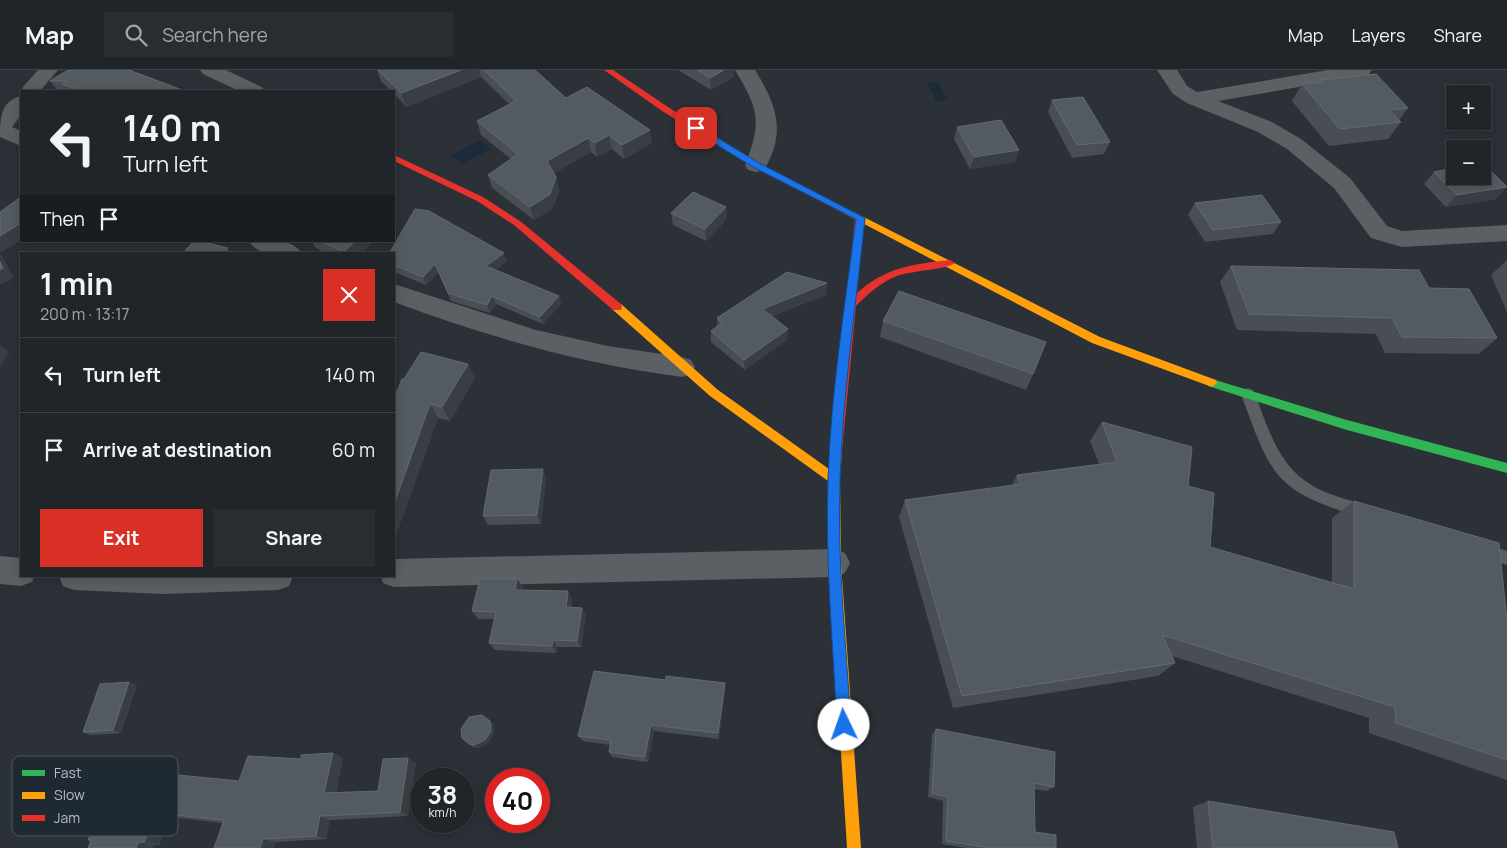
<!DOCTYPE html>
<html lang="en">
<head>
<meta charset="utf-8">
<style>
  :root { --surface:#202529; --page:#282d31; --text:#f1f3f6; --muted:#a2a5a8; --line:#3d4246; --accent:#d93025 }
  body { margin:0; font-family:Manrope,sans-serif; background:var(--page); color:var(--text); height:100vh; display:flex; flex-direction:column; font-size:19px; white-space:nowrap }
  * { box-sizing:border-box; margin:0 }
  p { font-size:16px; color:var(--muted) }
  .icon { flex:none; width:28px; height:28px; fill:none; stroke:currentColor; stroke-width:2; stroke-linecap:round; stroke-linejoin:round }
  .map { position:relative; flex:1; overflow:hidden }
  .details { position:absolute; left:20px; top:182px; width:375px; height:325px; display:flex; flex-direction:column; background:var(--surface); border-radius:0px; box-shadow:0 2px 12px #0003,0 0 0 1px var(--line) }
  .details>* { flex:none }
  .top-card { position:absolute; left:20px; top:20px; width:375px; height:152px; border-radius:0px; box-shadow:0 2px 12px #0003,0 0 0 1px var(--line); background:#202529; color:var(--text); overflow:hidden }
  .tools { position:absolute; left:1446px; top:15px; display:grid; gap:10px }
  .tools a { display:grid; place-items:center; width:45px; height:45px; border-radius:0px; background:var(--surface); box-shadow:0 2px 12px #0003,0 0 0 1px var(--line); font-size:25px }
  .speed { position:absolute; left:410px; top:698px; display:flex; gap:10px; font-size:25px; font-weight:700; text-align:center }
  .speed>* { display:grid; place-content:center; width:65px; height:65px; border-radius:50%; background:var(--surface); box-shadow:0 2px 12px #0003,0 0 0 1px var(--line); line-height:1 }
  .speed small { font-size:12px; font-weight:400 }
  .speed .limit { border:8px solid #d22; background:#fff; color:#111 }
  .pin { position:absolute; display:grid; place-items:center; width:42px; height:42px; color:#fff; margin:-21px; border-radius:10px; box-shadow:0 2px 8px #0006 }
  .me { position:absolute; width:55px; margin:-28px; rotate:357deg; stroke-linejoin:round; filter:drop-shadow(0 0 4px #0008) }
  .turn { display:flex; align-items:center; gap:18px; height:105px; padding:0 20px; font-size:22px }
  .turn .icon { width:65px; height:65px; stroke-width:2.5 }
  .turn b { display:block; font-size:35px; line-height:42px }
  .then { display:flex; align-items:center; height:48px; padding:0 20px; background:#0003; gap:10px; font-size:19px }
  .round { display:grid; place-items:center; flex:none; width:52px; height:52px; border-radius:0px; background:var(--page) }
  .summary { display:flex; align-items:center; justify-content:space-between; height:85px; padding:0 20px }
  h1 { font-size:30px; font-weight:700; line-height:38px }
  .primary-button { display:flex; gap:10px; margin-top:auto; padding:10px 20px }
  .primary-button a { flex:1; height:58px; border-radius:0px; background:var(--accent); color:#fff; font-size:20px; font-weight:700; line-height:58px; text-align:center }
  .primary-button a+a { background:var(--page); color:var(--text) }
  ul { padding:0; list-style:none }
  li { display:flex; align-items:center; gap:15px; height:75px; padding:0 20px; border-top:1px solid var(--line) }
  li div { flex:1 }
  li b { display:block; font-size:19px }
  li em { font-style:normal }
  header { display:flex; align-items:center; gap:30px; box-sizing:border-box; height:70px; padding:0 25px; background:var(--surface); border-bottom:1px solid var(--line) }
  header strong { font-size:24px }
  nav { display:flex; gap:28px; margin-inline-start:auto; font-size:18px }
  .search { width:350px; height:45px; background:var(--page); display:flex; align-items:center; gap:12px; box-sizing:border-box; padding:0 18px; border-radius:0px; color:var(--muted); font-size:19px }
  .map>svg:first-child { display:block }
  .water { fill:#1c2b39 }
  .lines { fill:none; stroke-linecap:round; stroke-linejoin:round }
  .lane { fill:#5b6065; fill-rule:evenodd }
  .street { fill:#5b6065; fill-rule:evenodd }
  .fast { fill:#30b455; fill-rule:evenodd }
  .slow { fill:#ff9f0a; fill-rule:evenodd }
  .jam { fill:#e5322d; fill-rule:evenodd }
  .wall { fill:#484e54 }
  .shaded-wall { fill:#383e43 }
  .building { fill:#545b60; stroke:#636a70 }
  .route { fill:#1a73e8; stroke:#114b97 }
  .key { fill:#1f2931; stroke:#4c565e; stroke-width:1 }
  .key-label { font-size:14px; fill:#b6bfc7 }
</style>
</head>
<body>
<header>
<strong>Map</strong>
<div class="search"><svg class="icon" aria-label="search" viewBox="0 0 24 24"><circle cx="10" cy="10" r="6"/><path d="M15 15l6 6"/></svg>Search here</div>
<nav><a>Map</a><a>Layers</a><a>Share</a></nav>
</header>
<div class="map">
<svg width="1507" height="778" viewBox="0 0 1507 778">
  <rect width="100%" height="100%" fill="#2b3137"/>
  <g class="water">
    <path d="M 938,12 L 948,30 L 936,31 L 927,13 Z"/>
    <path d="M 480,70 L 491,79 L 462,94 L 451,85 Z"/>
  </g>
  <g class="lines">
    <g class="lane">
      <path d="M 1248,318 L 1253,320 L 1255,324 C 1270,364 1281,403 1323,421 C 1338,428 1355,431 1371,437 L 1373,442 L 1371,447 L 1365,449 C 1275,420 1273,411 1241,324 L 1243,320 Z"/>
      <path d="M 1482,473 L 1507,481 L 1507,495 L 1476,485 L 1474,480 L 1476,475 Z"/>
    </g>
    <g class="street">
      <path d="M 38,0 L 58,0 L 40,21 L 21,23 L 23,17 Z"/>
      <path d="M 200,0 L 226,0 L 262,17 L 265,21 L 239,21 L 203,4 Z"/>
      <path d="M 735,0 L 755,0 C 776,34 787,62 764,100 L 756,102 L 748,100 L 745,95 C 762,51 759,40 735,0 Z"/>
      <path d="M 1157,0 L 1177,0 L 1187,16 L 1197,22 L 1328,0 L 1372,0 L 1369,4 L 1362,6 L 1218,31 L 1272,52 L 1301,69 L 1350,108 L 1387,156 L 1402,161 L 1507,155 L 1507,171 L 1402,177 L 1371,168 L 1334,118 L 1287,79 L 1258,62 L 1187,33 L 1173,24 Z"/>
      <path d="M 21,26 L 21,45 L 12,57 L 21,61 L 21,76 L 0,67 C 0,50 0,31 21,26 Z"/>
      <path d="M 249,171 C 266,171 293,167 302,184 C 285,184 259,188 249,171 Z"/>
      <path d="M 394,214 L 536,260 L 608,276 L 682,287 L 691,290 L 695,297 L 691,304 L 682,307 C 582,294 488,267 394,232 Z"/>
      <path d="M 835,479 L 845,483 L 850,493 L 845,503 L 835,507 L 394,517 L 383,513 L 381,506 L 394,506 L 394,489 Z"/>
      <path d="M 0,486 L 21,488 L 21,506 L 34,506 L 32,512 L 21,516 L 0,514 Z"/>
      <path d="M 59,506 L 293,506 L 289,516 L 278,520 L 163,524 L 74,520 L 63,516 Z"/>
    </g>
    <path class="fast" d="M 1212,309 L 1347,350 L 1507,393 L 1507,403 L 1347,360 L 1208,316 L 1207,313 Z"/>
    <g class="slow">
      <path d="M 848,139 L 1100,267 L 1216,310 L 1217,313 L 1212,317 L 1092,273 L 845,144 L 845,140 Z"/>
      <path d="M 617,233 L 621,234 L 718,320 L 829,399 L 832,378 L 840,378 L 842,381 L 840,409 L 841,493 L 861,778 L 847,778 L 829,493 L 828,411 L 710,326 L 613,240 L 612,237 Z"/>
    </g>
    <g class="jam">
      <path d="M 604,0 L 613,0 L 668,37 L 759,93 L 853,142 L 851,144 L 845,144 L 753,97 L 662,41 Z"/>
      <path d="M 394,85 L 483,127 L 520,151 L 621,234 L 622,237 L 621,240 L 613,240 L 514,155 L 477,131 L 394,91 Z"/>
      <path d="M 860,145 L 865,148 L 857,223 C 886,197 913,194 950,190 L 955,193 C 949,199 910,201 897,206 C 881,212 868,224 856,236 L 842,381 L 840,384 L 832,384 L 830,381 L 846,240 L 844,237 L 846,234 L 855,148 Z"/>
    </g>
  </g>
  <g class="wall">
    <path d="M 68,0 L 185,21 L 58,21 L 50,11 Z"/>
    <path d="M 377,0 L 535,0 L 566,28 L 652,73 L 624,89 L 612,79 L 597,87 L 591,82 L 554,103 L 556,107 L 559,121 L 553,138 L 534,150 L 492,118 L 488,105 L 511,89 L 481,65 L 477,51 L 509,34 L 481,7 L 407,37 L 394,24 L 394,21 L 391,21 L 381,11 Z"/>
    <path d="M 678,0 L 734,0 L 734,7 L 711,20 Z"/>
    <path d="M 1320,10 L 1408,38 L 1399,50 L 1401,52 L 1388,69 L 1329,76 L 1292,31 L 1302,14 L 1318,13 Z"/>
    <path d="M 1052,30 L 1110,72 L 1104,84 L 1072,88 L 1048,42 Z"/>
    <path d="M 957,57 L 1019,80 L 1015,92 L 970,99 L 954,69 Z"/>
    <path d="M 1434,102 L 1496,129 L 1446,137 L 1424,114 Z"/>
    <path d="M 1195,133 L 1281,152 L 1273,164 L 1205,172 L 1188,145 Z"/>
    <path d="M 671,143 L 727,149 L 706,171 L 673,155 Z"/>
    <path d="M 311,171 L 370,171 L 371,174 L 361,184 L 328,184 L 316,178 Z"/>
    <path d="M 394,184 L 507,191 L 495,200 L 559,226 L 561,234 L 543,254 L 496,234 L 490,243 L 451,231 L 439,202 L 426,215 L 394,202 Z"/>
    <path d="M 1507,190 L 1507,242 L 1491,205 Z"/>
    <path d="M 1231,196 L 1429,218 L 1497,268 L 1479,284 L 1385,283 L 1376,264 L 1237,260 L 1220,212 Z"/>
    <path d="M 826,225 L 772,246 L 788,259 L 787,270 L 745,300 L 711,272 L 711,261 L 717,256 L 717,248 Z"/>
    <path d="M 883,251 L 1033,304 L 1026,320 L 880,267 Z"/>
    <path d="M 475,308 L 450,351 L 438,348 L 396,465 L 394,465 L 394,329 Z"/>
    <path d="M 1102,352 L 1188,416 L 1210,477 L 1332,513 L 1332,448 L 1354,431 L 1507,551 L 1507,710 L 1369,663 L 1369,648 L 1172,586 L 1175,593 L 1158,606 L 953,638 L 899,447 L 905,430 L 1012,416 L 1017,405 L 1099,394 L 1090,371 Z"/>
    <path d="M 546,408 L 541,454 L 488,455 L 483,446 Z"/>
    <path d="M 517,509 L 522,516 L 521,520 L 572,529 L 571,537 L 582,538 L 586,545 L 581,577 L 557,577 L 556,583 L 495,580 L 489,573 L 494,549 L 478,549 L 472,541 Z"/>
    <path d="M 666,610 L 725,613 L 725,620 L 719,669 L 654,661 L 648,692 L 612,687 L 609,682 L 610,675 L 583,671 L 578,666 Z"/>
    <path d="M 137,615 L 121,663 L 91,665 L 83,662 Z"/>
    <path d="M 490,651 L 493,654 L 494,664 L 488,673 L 478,678 L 473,677 L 462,668 Z"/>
    <path d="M 936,659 L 1054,717 L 1047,721 L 1034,719 L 1035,762 L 1056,778 L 966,778 L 942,774 L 943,731 L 928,727 L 932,665 Z"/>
    <path d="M 333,683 L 343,688 L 336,723 L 378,721 L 416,693 L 408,746 L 330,750 L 326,769 L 275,772 L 273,778 L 223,753 L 171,747 L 159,775 L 154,775 L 88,778 L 159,723 L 239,711 L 301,689 Z"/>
    <path d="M 1208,731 L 1398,778 L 1197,778 L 1193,737 Z"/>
  </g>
  <g class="shaded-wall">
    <path d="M 461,0 L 479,0 L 481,7 L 407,37 L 401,23 Z"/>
    <path d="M 724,0 L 734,0 L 734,7 L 711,20 L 710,8 Z"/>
    <path d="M 650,60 L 652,73 L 624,89 L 622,75 Z"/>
    <path d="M 609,65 L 612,79 L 597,87 L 595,73 Z"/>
    <path d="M 588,68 L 591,82 L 551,105 L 547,91 Z"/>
    <path d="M 1019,80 L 1015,92 L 970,99 L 974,87 Z"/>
    <path d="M 556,107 L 559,121 L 553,138 L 534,150 L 530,137 Z"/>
    <path d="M 1507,117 L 1496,129 L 1446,137 L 1457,125 Z"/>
    <path d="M 726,137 L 727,149 L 706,171 L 705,159 Z"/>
    <path d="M 21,153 L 21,170 L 0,183 L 14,208 L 0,215 L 0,166 Z"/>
    <path d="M 355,171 L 370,171 L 371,174 L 361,184 L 345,184 L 344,182 Z"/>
    <path d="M 228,178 L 232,184 L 223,184 Z"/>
    <path d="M 504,183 L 507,191 L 489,204 L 486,196 Z"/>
    <path d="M 435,194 L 439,202 L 426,215 L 423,207 Z"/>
    <path d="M 827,213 L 826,225 L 763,250 L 763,239 Z"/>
    <path d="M 492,226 L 496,234 L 490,243 L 487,235 Z"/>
    <path d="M 559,226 L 561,234 L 543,254 L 540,247 Z"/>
    <path d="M 788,259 L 787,270 L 745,300 L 744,290 Z"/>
    <path d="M 0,275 L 9,282 L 0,297 Z"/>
    <path d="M 468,294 L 475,308 L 450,351 L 442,337 Z"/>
    <path d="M 430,334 L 438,348 L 396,465 L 394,462 L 394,434 Z"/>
    <path d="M 543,399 L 546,408 L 541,454 L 537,445 Z"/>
    <path d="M 517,509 L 522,516 L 520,527 L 515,520 Z"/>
    <path d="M 568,521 L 572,529 L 570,545 L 566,537 Z"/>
    <path d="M 582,538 L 586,545 L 581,577 L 577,571 Z"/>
    <path d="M 553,570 L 557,577 L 556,583 L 552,576 Z"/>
    <path d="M 129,612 L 137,615 L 121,663 L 113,660 Z"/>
    <path d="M 725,613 L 725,620 L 719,669 L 718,663 Z"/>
    <path d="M 490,651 L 493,654 L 494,664 L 488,673 L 478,678 L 474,675 Z"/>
    <path d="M 651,655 L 654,661 L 648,692 L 645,687 Z"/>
    <path d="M 333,683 L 343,688 L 335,727 L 324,723 Z"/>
    <path d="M 408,688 L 416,693 L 408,746 L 400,742 Z"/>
    <path d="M 157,743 L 171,747 L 159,775 L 144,772 Z"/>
    <path d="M 320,746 L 330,750 L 326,769 L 316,766 Z"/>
    <path d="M 263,769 L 275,772 L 273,778 L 260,778 Z"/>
    <path d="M 139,772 L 154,775 L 153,778 L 136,778 Z"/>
  </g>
  <g class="building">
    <path d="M 68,0 L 129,0 L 185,21 L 81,21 L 62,14 L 67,11 L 50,11 Z"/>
    <path d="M 378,0 L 461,0 L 401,23 Z"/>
    <path d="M 484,0 L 535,0 L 566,28 L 587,17 L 650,60 L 622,75 L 609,65 L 595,73 L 588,68 L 547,91 L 556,107 L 550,124 L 530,137 L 488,105 L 518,84 L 477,51 L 516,31 Z"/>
    <path d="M 697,0 L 724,0 L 710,8 Z"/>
    <path d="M 1376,4 L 1408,38 L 1389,40 L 1401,52 L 1340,59 L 1302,14 L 1322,12 L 1320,10 Z"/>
    <path d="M 1083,27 L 1110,72 L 1077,75 L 1052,30 Z"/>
    <path d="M 1001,50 L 1019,80 L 974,87 L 957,57 Z"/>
    <path d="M 1482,94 L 1484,94 L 1507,117 L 1457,125 L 1434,102 L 1455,98 L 1455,106 L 1482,106 Z"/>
    <path d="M 693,122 L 726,137 L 705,159 L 671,143 Z"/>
    <path d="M 1262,125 L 1281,152 L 1213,160 L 1195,133 Z"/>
    <path d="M 21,127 L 21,153 L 0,166 L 0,142 Z"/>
    <path d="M 415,139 L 429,141 L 504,183 L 486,196 L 559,226 L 540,247 L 492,226 L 487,235 L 448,223 L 435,194 L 423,207 L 394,195 L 394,184 L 389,184 Z"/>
    <path d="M 194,171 L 200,171 L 228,178 L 223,184 L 182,184 Z"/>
    <path d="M 320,171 L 355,171 L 344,182 Z"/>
    <path d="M 0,192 L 3,198 L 0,200 Z"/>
    <path d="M 1231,196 L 1368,199 L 1419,200 L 1429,218 L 1469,219 L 1497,268 L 1402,267 L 1392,248 L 1249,244 Z"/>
    <path d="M 787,202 L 827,213 L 763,239 L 788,259 L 744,290 L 711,261 L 722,253 L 717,248 Z"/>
    <path d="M 899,221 L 1046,272 L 1033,304 L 883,251 Z"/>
    <path d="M 421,282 L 468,294 L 442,337 L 430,334 L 394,434 L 394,329 L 402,309 L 404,309 Z"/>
    <path d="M 1102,352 L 1192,377 L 1188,416 L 1214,423 L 1210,477 L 1354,519 L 1354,431 L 1499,473 L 1507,551 L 1507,690 L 1396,653 L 1395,637 L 1162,565 L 1175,593 L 962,626 L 905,430 L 1021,414 L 1017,405 L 1117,392 Z"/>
    <path d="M 543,399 L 537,445 L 483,446 L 491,400 Z"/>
    <path d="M 480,509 L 517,509 L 515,520 L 568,521 L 566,537 L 582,538 L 577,571 L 553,570 L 552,576 L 489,573 L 496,542 L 472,541 Z"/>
    <path d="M 594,601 L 666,610 L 666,606 L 725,613 L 718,663 L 651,655 L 645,687 L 609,682 L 611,670 L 578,666 Z"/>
    <path d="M 129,612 L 113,660 L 83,662 L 100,614 Z"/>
    <path d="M 482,645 L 490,651 L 491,661 L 485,670 L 474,675 L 469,674 L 462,668 L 461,659 L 469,647 Z"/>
    <path d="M 936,659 L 1055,682 L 1054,717 L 1034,713 L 1035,762 L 1056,765 L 1056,778 L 990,778 L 946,771 L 948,727 L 932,723 Z"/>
    <path d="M 333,683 L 324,723 L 378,721 L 383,689 L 408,688 L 400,742 L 320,746 L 316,766 L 263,769 L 260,778 L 214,778 L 224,750 L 157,743 L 144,772 L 139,772 L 136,778 L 88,778 L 91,770 L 88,770 L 113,718 L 159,723 L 168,704 L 239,711 L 248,686 L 301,689 L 301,685 Z"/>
    <path d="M 1208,731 L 1394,762 L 1398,778 L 1213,778 Z"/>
  </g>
  <path class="route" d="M 696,55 L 759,93 L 865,148 C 856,234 843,322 840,409 C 837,491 846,574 851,655 L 849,660 L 844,662 L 839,660 L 837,655 C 833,574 825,491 828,409 C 831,322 845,235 856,149 L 753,97 L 693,60 L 691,58 Z"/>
  <rect x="12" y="686" width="166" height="80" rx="8" class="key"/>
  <rect x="22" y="700" width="23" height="6" fill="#30b455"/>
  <rect x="22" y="722" width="23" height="7" fill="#ff9f0a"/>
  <rect x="22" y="745" width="23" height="6" fill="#e5322d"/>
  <g class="key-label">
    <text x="54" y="708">Fast</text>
    <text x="54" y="730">Slow</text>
    <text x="54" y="753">Jam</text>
  </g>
</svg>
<div class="tools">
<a>+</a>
<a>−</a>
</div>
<div class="speed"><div>38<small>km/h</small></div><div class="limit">40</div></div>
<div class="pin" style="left:696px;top:58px;background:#d93025"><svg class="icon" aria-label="arrive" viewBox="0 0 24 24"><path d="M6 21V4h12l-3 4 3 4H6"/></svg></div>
<svg class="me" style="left:844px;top:655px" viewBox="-20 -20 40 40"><circle r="19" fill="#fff"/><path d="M0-13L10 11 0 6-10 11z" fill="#1a73e8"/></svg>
<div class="top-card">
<div class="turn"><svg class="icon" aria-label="left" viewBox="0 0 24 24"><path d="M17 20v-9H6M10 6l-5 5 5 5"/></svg><div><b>140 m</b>Turn left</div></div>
<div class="then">Then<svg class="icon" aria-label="arrive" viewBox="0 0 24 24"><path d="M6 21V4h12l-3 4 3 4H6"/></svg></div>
</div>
<section class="details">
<div class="summary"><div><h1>1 min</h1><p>200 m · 13:17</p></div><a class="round" style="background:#d93025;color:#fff"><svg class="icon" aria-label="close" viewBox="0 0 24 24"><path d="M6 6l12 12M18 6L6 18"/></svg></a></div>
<ul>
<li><svg class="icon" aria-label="left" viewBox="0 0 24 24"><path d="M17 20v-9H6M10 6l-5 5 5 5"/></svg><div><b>Turn left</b></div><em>140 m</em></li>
<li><svg class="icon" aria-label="arrive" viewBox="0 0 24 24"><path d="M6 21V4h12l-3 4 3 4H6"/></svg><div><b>Arrive at destination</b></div><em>60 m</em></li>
</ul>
<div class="primary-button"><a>Exit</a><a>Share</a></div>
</section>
</div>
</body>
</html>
